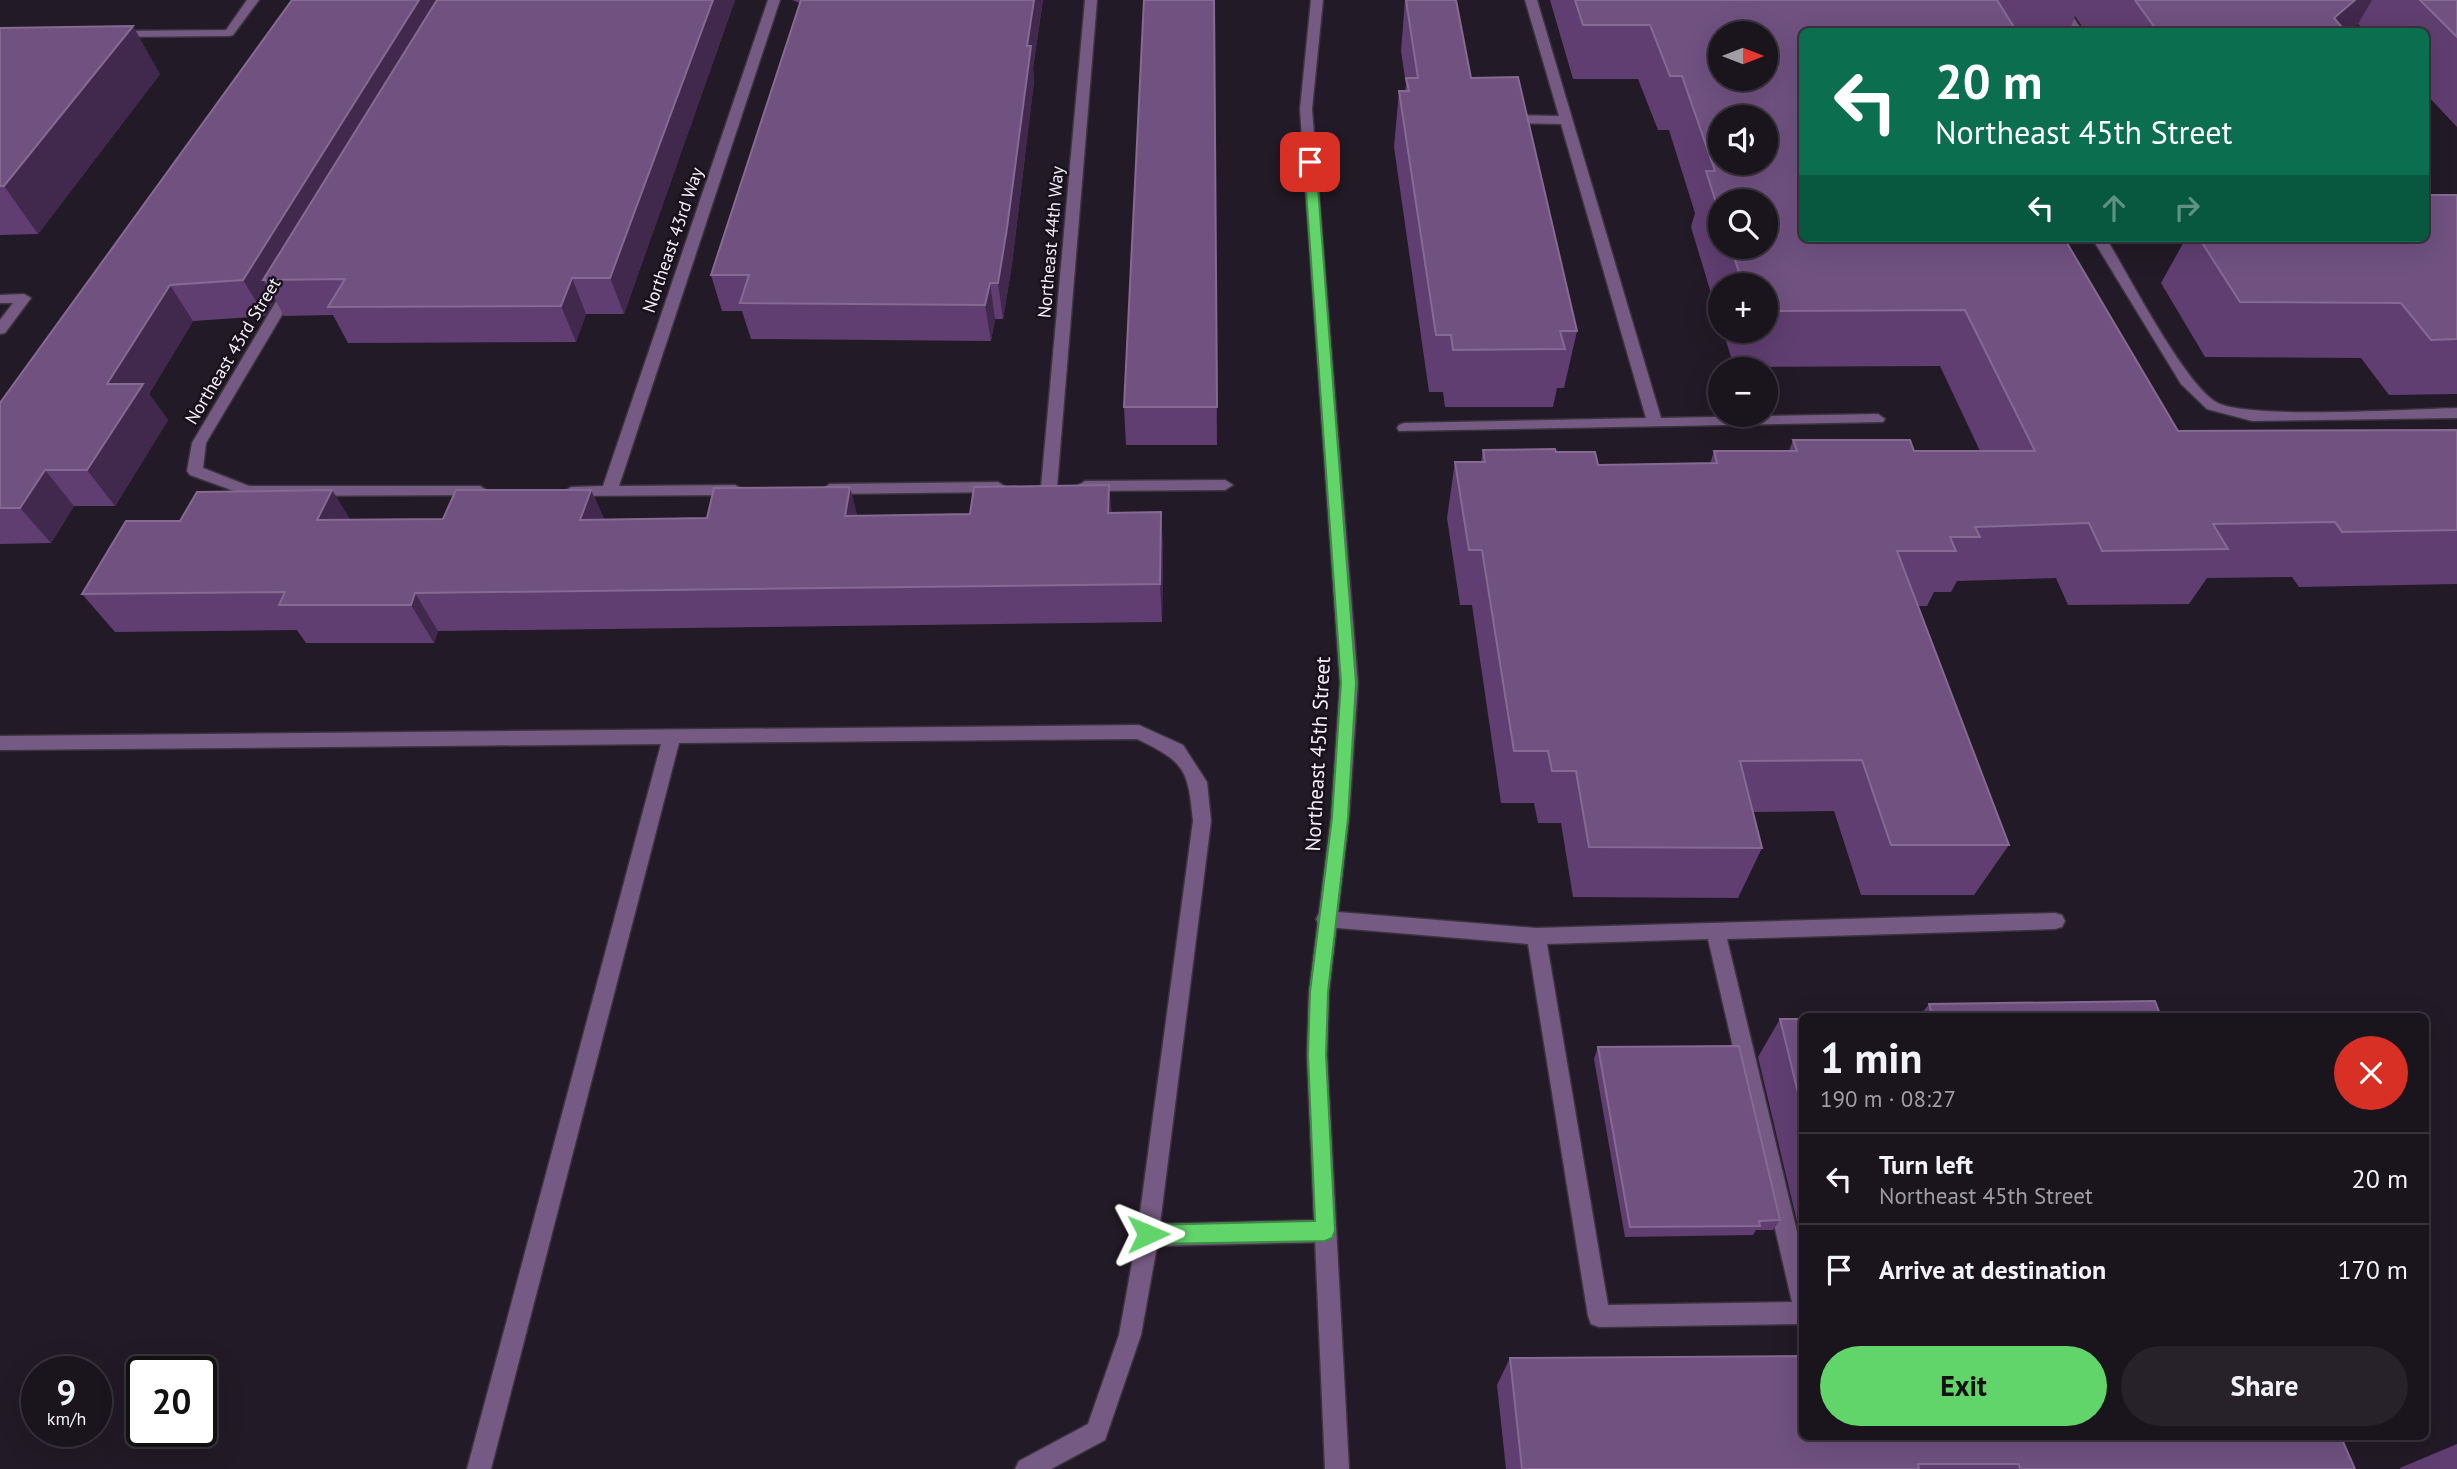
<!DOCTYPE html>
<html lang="en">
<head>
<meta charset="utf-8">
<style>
  :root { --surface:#1a141c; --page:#272129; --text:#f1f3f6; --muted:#9f9ea3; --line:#38333b; --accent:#61d56a }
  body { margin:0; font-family:"PT Sans",sans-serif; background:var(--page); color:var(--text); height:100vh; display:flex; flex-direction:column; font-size:26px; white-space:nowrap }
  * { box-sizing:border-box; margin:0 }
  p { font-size:23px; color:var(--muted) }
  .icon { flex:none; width:38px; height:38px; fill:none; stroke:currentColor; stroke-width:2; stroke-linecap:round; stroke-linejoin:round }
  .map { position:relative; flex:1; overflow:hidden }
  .side { position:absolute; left:1799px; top:1013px; width:630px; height:427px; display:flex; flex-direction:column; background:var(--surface); border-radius:10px; box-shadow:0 7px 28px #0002,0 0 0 2px var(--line) }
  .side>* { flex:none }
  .banner { position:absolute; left:1799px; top:28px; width:630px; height:214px; border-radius:10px; box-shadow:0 7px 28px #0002,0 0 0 2px var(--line); background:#0b6e4f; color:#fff; overflow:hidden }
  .needle { width:46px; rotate:90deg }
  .fabs { position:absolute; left:1708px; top:21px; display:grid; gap:14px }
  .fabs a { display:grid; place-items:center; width:70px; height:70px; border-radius:50%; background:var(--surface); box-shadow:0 7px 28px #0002,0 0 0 2px var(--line); font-size:35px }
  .speed { position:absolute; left:21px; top:1356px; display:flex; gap:14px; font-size:35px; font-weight:700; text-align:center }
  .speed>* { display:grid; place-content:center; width:91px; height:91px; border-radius:50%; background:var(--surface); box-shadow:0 7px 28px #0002,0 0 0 2px var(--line); line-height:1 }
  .speed small { font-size:18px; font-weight:400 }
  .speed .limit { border:4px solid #111; border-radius:10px; background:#fff; color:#111 }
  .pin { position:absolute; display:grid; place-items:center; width:60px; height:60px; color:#fff; margin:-30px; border-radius:14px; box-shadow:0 4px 10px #0006 }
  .me { position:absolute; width:77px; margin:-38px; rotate:89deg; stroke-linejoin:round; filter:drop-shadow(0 0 5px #0008) }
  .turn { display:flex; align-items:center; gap:24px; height:147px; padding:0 21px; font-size:32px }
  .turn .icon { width:91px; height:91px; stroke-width:2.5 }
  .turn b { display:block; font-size:49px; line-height:60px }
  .lanes { display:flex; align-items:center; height:66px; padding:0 21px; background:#0003; justify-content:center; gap:35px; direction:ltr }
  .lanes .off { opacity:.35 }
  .round { display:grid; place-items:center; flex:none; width:74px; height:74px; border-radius:37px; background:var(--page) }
  .summary { display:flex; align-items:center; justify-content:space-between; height:119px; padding:0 21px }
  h1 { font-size:42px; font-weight:800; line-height:52px }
  .cta { display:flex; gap:14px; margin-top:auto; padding:14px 21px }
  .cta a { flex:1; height:80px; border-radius:42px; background:var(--accent); color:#111; font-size:28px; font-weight:800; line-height:80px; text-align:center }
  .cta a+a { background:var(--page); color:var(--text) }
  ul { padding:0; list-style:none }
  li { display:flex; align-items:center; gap:21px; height:91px; padding:0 21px; border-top:2px solid var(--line) }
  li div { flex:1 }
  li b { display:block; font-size:26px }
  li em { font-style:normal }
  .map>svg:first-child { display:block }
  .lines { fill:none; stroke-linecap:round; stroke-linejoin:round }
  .service-casing { stroke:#3b343f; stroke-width:3 }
  .minor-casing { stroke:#3b343f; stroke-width:3 }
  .tertiary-casing { stroke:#3b343f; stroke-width:3 }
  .service { fill:#755a83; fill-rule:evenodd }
  .minor { fill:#755a83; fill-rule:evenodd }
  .tertiary { fill:#755a83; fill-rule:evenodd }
  .wall { fill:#603e71; fill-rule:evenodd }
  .shaded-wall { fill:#41284d }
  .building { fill:#705180; stroke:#856a92; stroke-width:2; fill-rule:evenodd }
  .route { fill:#61d56a; stroke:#3f8a45; stroke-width:2 }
  .labels { text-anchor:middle; stroke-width:5; stroke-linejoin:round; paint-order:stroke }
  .far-street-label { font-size:18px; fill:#f5eff8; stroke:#18111c }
  .street-label { font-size:21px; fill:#f5eff8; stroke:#18111c }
</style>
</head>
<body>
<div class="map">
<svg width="2457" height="1469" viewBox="0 0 2457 1469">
  <rect width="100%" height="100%" fill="#221a26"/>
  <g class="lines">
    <g class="service-casing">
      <g id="service">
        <path d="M 247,0 L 259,0 L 233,35 L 229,36 L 115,37 L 109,34 L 115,31 L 226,30 Z"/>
        <path d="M 1525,0 L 1537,0 L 1661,418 L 1878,414 L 1885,419 L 1883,422 L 1399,431 L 1397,428 L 1399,425 L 1404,423 L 1646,418 L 1561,124 L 1505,123 L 1499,119 L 1505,115 L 1559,116 Z"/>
        <path d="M 2050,0 L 2062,0 L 2083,32 L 2072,32 Z"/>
        <path d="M 2092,238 L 2106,238 C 2128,274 2184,383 2216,402 C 2246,420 2413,409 2457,408 L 2457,418 L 2252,421 L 2207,409 L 2181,384 Z"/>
        <path d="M 24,294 L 31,298 L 5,333 L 0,334 L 0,320 L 13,303 L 0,303 L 0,295 Z"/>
        <path d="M 1139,725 L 1183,745 L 1207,782 L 1211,821 L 1160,1224 L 1325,1220 L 1333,1223 L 1336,1231 L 1333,1239 L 1325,1242 L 1157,1246 L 1141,1335 L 1105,1440 L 1051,1469 L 1015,1469 L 1019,1461 L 1088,1424 L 1119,1335 L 1137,1235 L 1193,821 C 1188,769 1185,762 1137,739 L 679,743 L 491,1469 L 467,1469 L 661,744 L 0,750 L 0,736 Z"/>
        <path d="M 1326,911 L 1536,928 L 2055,913 L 2062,915 L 2065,921 L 2062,927 L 2055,929 L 1727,939 L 1802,1253 L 1802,1324 L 1599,1327 L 1591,1324 L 1588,1316 L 1528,944 L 1326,927 L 1319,925 L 1316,919 L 1319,913 ZM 1708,939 L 1792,1302 L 1608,1305 L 1547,944 Z"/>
      </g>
    </g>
    <g class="minor-casing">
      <g id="minor">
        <path d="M 768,0 L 780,0 L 619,486 L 735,485 L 743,490 L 735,495 L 566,496 L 563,492 L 571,487 L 603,486 Z"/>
        <path d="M 1085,0 L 1097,0 L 1057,487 L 1049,492 L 1041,487 Z"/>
        <path d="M 291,284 L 298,288 L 206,443 L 203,468 L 249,486 L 480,486 L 488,491 L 485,495 L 248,496 L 190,475 L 187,471 L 192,443 L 284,288 Z"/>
        <path d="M 1225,480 L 1233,485 L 1225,490 L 1085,491 L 1077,486 L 1085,481 Z"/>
        <path d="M 998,482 L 1006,487 L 998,492 L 830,494 L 822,489 L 830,484 Z"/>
      </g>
    </g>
    <g class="tertiary-casing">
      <path id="tertiary" d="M 1311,0 L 1323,0 L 1312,109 L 1358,683 L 1349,818 L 1329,992 L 1327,1055 L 1349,1469 L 1325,1469 L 1307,1055 L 1309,992 L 1331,818 L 1340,683 L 1300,109 Z"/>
    </g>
    <use href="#service" class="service"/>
    <use href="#minor" class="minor"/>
    <use href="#tertiary" class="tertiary"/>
  </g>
  <g class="wall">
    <path d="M 292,0 L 735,0 L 624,314 L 586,314 L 576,342 L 348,343 L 333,315 L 284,316 L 275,299 L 265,316 L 193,321 L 149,394 L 168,420 L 115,506 L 74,506 L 51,543 L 0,544 L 0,403 Z"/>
    <path d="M 792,0 L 1043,0 L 1033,68 L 1034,81 L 1012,264 L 1003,319 L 995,319 L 991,341 L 751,339 L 742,311 L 722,311 L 711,275 L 800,3 Z"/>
    <path d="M 1214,0 L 1217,445 L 1126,445 L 1124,407 Z"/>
    <path d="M 1405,0 L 1456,0 L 1471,78 L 1577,331 L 1564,388 L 1557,388 L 1553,407 L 1445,407 L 1443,392 L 1429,392 L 1394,147 L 1399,91 L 1405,91 L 1406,85 L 1401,51 Z"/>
    <path d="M 1550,0 L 2457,0 L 2457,127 L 2426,94 L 2426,32 L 2366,32 L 2358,24 L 2349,32 L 2085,31 L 2075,16 L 2069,32 L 1802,32 L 2064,238 L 2178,431 L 2457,430 L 2457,584 L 2299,587 L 2292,577 L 2207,578 L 2189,604 L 2068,605 L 2056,578 L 1957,581 L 1951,592 L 1934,592 L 1927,606 L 1918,606 L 2009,845 L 1974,895 L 1861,895 L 1834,811 L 1753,812 L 1762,848 L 1738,898 L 1573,897 L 1561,823 L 1538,823 L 1534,803 L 1501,803 L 1472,605 L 1460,605 L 1447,518 L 1455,462 L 1481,462 L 1483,450 L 1556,452 L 1598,465 L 1710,464 L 1714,451 L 1789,451 L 1793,440 L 1914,451 L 1980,451 L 1940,366 L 1734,367 L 1723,331 L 1766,331 L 1766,285 L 1720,285 L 1720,323 L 1691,227 L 1695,213 L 1669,130 L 1658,130 L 1638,79 L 1573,79 ZM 1720,201 L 1766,247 L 1720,247 Z"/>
    <path d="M 0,28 L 160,74 L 38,234 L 0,235 Z"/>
    <path d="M 2457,195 L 2457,394 L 2389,395 L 2361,358 L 2205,357 L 2161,283 L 2186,238 L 2426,238 Z"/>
    <path d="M 332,490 L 350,520 L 443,519 L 591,490 L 604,519 L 1161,512 L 1163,551 L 1162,622 L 438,631 L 434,643 L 306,643 L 297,630 L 115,632 L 82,594 L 180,521 Z"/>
    <path d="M 1929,1004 L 2161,1017 L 1809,1017 L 1810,1015 L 1921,1014 Z"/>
    <path d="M 1780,1019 L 1802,1019 L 1802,1230 L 1799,1230 L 1758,1057 Z"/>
    <path d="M 1598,1047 L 1780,1220 L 1773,1230 L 1756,1230 L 1753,1235 L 1625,1237 L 1594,1059 Z"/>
    <path d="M 1510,1358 L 2355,1469 L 1506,1469 L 1497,1385 Z"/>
    <path d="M 2457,1444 L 2457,1469 L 2400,1469 L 2400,1468 Z"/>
  </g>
  <g class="shaded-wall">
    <path d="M 419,0 L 454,0 L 263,280 L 275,299 L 265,316 L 243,280 Z"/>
    <path d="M 713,0 L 735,0 L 624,314 L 610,278 Z"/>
    <path d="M 1034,0 L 1043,0 L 1033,68 L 1034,81 L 1012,264 L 1003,319 L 998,283 L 1027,46 Z"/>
    <path d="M 2355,0 L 2372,0 L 2358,24 L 2349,32 L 2327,32 L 2334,18 Z"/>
    <path d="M 133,26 L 160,74 L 38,234 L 4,186 Z"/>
    <path d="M 572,278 L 586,314 L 576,342 L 561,306 Z"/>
    <path d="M 990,283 L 995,319 L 991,341 L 985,305 Z"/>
    <path d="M 170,285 L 193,321 L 149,394 L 168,420 L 115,506 L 87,470 L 107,384 Z"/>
    <path d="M 45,470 L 74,506 L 51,543 L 20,508 Z"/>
    <path d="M 1109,485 L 1113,524 L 1108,513 Z"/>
    <path d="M 850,487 L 860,525 L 845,516 Z"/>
    <path d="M 332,490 L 356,529 L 317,520 Z"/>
    <path d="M 591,490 L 608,529 L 580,520 Z"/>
    <path d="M 1161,512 L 1163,551 L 1162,622 L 1160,584 Z"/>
    <path d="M 415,593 L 438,631 L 434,643 L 411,605 Z"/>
  </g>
  <g class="building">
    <path d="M 292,0 L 419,0 L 243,280 L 170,285 L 107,384 L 143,384 L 87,470 L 45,470 L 20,508 L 0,508 L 0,403 Z"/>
    <path d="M 437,0 L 713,0 L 610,278 L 572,278 L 561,306 L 328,307 L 345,279 L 263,280 Z"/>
    <path d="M 801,0 L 1034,0 L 1027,46 L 1031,46 L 1007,228 L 998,283 L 990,283 L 985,305 L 740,303 L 749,275 L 711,275 Z"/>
    <path d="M 1144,0 L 1214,0 L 1217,407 L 1124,407 Z"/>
    <path d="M 1406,0 L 1456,0 L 1471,78 L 1518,77 L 1577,331 L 1560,331 L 1565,349 L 1453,350 L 1451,335 L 1436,335 L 1399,91 L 1409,91 L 1406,78 L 1418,78 Z"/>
    <path d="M 1575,0 L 1997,0 L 2017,32 L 1802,32 L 1802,238 L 2064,238 L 2178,431 L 2457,430 L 2457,530 L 2342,532 L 2335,522 L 2213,524 L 2228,549 L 2102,551 L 2089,523 L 1975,527 L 1980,537 L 1950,537 L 1956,551 L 1897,551 L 2009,845 L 1891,845 L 1862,760 L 1740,761 L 1762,848 L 1589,847 L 1576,771 L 1552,771 L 1548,751 L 1514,751 L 1482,550 L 1469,550 L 1455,462 L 1485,462 L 1483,450 L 1555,449 L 1556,452 L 1595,452 L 1598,465 L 1717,463 L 1714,451 L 1797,451 L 1793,440 L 1910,440 L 1914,451 L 2035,451 L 1965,310 L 1766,311 L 1766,285 L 1743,285 L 1731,247 L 1766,247 L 1766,201 L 1720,201 L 1720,215 L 1706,171 L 1715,171 L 1682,76 L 1670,76 L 1650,25 L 1583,25 ZM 1720,33 L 1766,33 L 1766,79 L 1720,79 ZM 1720,117 L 1766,117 L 1766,163 L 1720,163 Z"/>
    <path d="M 2135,0 L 2355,0 L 2334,18 L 2346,32 L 2158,32 Z"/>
    <path d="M 2420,0 L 2457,0 L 2457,37 Z"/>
    <path d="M 133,26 L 4,186 L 0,186 L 0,28 Z"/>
    <path d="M 2426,195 L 2457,195 L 2457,339 L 2431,340 L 2401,303 L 2240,302 L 2199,238 L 2426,238 Z"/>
    <path d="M 1109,485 L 1108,513 L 1161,512 L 1160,584 L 415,593 L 411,605 L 279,605 L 285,592 L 82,594 L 126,521 L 180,521 L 197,492 L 332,490 L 317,520 L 443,519 L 456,490 L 591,490 L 580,520 L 707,518 L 714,488 L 850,487 L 845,516 L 970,514 L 974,487 Z"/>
    <path d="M 2155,1001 L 2161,1017 L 1810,1017 L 1810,1015 L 1932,1014 L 1929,1004 Z"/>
    <path d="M 1780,1019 L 1802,1019 L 1802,1109 Z"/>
    <path d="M 1739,1046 L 1780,1220 L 1759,1221 L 1760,1226 L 1630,1227 L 1598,1047 Z"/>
    <path d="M 1802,1356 L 1802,1437 L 2341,1437 L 2355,1469 L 2020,1469 L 2019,1464 L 1918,1464 L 1919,1469 L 1522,1469 L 1510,1358 Z"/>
  </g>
  <path class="route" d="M 1310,159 L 1316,162 L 1356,683 L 1348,818 L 1328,992 L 1326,1055 L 1335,1231 L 1332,1238 L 1325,1241 L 1148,1244 L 1141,1241 L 1138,1234 L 1141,1227 L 1148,1225 L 1315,1221 L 1308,1055 L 1310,992 L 1332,818 L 1341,683 L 1304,162 Z"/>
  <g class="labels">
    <g class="far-street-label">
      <text transform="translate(673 240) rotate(-71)" y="6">Northeast 43rd Way</text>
      <text transform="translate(1051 242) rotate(-85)" y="6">Northeast 44th Way</text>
      <text transform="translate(233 351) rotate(-59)" y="6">Northeast 43rd Street</text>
    </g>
    <g class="street-label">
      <text transform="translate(1318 754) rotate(-87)" y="7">Northeast 45th Street</text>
    </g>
  </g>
</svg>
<div class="fabs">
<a><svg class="needle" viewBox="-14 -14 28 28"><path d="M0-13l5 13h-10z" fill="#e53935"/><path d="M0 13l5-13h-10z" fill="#9f9ea3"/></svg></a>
<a><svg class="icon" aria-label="sound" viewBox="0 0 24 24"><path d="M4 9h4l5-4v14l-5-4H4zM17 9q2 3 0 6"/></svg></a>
<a><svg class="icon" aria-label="search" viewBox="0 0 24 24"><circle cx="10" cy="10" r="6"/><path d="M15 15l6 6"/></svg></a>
<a>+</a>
<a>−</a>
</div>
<div class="speed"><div>9<small>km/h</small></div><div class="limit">20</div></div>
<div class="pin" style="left:1310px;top:162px;background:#d93025"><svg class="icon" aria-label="arrive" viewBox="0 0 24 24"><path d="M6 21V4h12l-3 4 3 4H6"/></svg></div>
<svg class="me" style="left:1148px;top:1234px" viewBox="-20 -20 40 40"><path d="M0-17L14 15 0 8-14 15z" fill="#61d56a" stroke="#fff" stroke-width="4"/></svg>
<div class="banner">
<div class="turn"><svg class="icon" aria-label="left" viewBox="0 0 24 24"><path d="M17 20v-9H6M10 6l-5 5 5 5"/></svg><div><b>20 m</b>Northeast 45th Street</div></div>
<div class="lanes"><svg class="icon" aria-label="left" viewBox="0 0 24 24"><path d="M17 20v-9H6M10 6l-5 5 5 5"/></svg><svg class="icon off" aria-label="ahead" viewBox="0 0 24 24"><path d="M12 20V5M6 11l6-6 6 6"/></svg><svg class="icon off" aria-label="right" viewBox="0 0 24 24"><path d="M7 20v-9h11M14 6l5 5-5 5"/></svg></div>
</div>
<section class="side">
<div class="summary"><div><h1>1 min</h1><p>190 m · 08:27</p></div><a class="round" style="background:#d93025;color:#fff"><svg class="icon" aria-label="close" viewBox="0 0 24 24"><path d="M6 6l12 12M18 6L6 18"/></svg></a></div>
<ul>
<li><svg class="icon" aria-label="left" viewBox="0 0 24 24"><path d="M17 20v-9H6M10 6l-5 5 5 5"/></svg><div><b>Turn left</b><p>Northeast 45th Street</p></div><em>20 m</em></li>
<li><svg class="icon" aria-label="arrive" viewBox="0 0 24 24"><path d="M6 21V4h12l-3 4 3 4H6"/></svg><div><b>Arrive at destination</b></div><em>170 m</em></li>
</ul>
<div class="cta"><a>Exit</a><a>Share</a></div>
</section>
</div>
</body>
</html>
